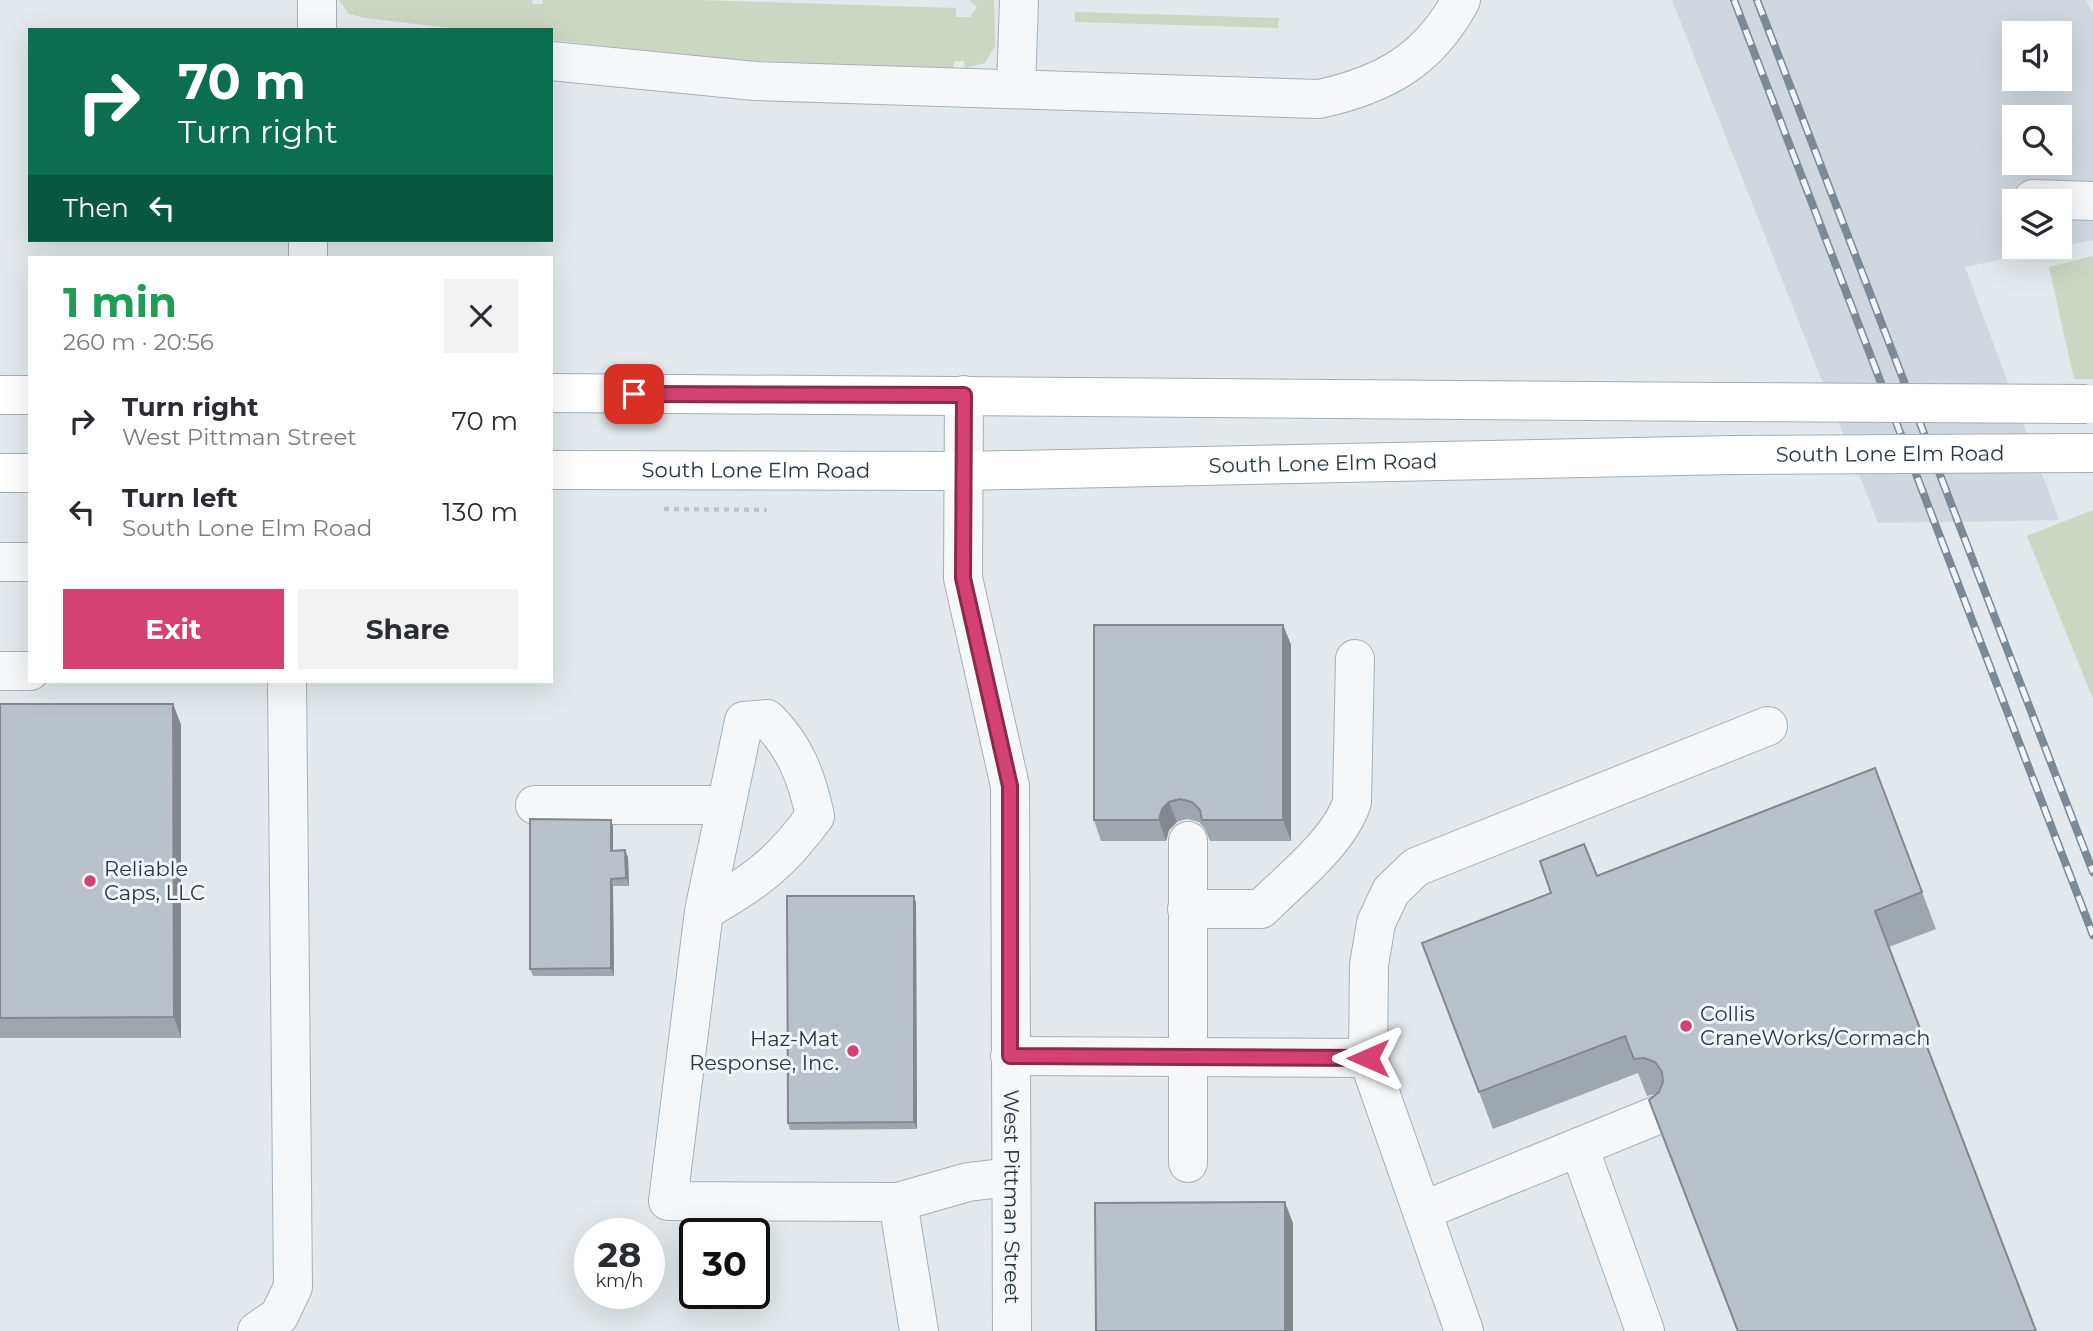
<!DOCTYPE html>
<html lang="en">
<head>
<meta charset="utf-8">
<style>
  :root { --surface:#fff; --page:#f2f2f3; --text:#2b2b33; --muted:#7c7c81; --accent:#d64173 }
  body { margin:0; font-family:Montserrat,sans-serif; background:var(--page); color:var(--text); height:100vh; display:flex; flex-direction:column; font-size:26px; white-space:nowrap }
  * { box-sizing:border-box; margin:0 }
  p { font-size:23px; color:var(--muted) }
  .icon { flex:none; width:38px; height:38px; fill:none; stroke:currentColor; stroke-width:2; stroke-linecap:round; stroke-linejoin:round }
  .map { position:relative; flex:1; overflow:hidden }
  .panel { position:absolute; left:28px; top:256px; width:525px; height:427px; display:flex; flex-direction:column; background:var(--surface); border-radius:0px; box-shadow:0 7px 28px #0002 }
  .panel>* { flex:none }
  .hud { position:absolute; left:28px; top:28px; width:525px; height:214px; border-radius:0px; box-shadow:0 7px 28px #0002; background:#0b6e4f; color:#fff; overflow:hidden }
  .buttons { position:absolute; left:2002px; top:21px; display:grid; gap:14px }
  .buttons a { display:grid; place-items:center; width:70px; height:70px; border-radius:0px; background:var(--surface); box-shadow:0 7px 28px #0002; font-size:35px }
  .speed { position:absolute; left:574px; top:1218px; display:flex; gap:14px; font-size:35px; font-weight:700; text-align:center }
  .speed>* { display:grid; place-content:center; width:91px; height:91px; border-radius:50%; background:var(--surface); box-shadow:0 7px 28px #0002; line-height:1 }
  .speed small { font-size:18px; font-weight:400 }
  .speed .limit { border:4px solid #111; border-radius:10px; background:#fff; color:#111 }
  .pin { position:absolute; display:grid; place-items:center; width:60px; height:60px; color:#fff; margin:-30px; border-radius:14px; box-shadow:0 4px 10px #0006 }
  .me { position:absolute; width:77px; margin:-38px; rotate:270deg; stroke-linejoin:round; filter:drop-shadow(0 0 5px #0008) }
  .turn { display:flex; align-items:center; gap:24px; height:147px; padding:0 35px; font-size:32px }
  .turn .icon { width:91px; height:91px; stroke-width:2.5 }
  .turn b { display:block; font-size:49px; line-height:60px }
  .then { display:flex; align-items:center; height:66px; padding:0 35px; background:#0003; gap:14px; font-size:26px }
  .round { display:grid; place-items:center; flex:none; width:74px; height:74px; border-radius:0px; background:var(--page) }
  .head { display:flex; align-items:center; justify-content:space-between; height:119px; padding:0 35px }
  h1 { font-size:42px; font-weight:700; line-height:52px; color:#1e9e55 }
  .cta { display:flex; gap:14px; margin-top:auto; padding:14px 35px }
  .cta a { flex:1; height:80px; border-radius:0px; background:var(--accent); color:#fff; font-size:28px; font-weight:700; line-height:80px; text-align:center }
  .cta a+a { background:var(--page); color:var(--text) }
  ul { padding:0; list-style:none }
  li { display:flex; align-items:center; gap:21px; height:91px; padding:0 35px }
  li div { flex:1 }
  li b { display:block; font-size:26px }
  li em { font-style:normal }
  .map>svg:first-child { display:block }
  .built { fill:#d0d7de; fill-rule:evenodd }
  .green { fill:#cbd6c3 }
  .lines { fill:none; stroke-linecap:round; stroke-linejoin:round }
  .minor-casing { stroke:#a7b0b6; stroke-width:40 }
  .major-casing { stroke:#a1aeb8; stroke-width:40 }
  .path { stroke:#c0c5ca; stroke-width:4.5; stroke-dasharray:5 5; stroke-linecap:butt }
  .minor { stroke:#f5f7f9; stroke-width:38 }
  .major { stroke:#fff; stroke-width:38 }
  .rail-casing { stroke:#7b8a96; stroke-width:8 }
  .rail { stroke:#f2f6f8; stroke-width:5; stroke-dasharray:16; stroke-linecap:butt }
  .major-bridge-casing { stroke:#a1aeb8; stroke-width:40; stroke-linecap:butt }
  .major-bridge { stroke:#fff; stroke-width:38 }
  .wall { fill:#9fa7ae }
  .shaded-wall { fill:#82888d }
  .building { fill:#b9c2ca; stroke:#82888d; stroke-width:2 }
  .route-casing { stroke:#8b2a4b; stroke-width:18 }
  .route { stroke:#d64173; stroke-width:12 }
  .poi-dot { fill:#d64173; stroke:#f2f6f8; stroke-width:2.5 }
  .labels { text-anchor:middle; stroke-width:6; stroke-linejoin:round; paint-order:stroke }
  .street-label { font-size:21px; fill:#293845; stroke:#f2f6f8 }
  .poi-label { font-size:21px; fill:#293845; stroke:#f2f6f8; text-anchor:start }
</style>
</head>
<body>
<div class="map">
<svg width="2093" height="1331" viewBox="0 0 2093 1331">
  <rect width="100%" height="100%" fill="#e2e8eb"/>
  <path class="built" d="M 1672,0 L 2086,0 L 2093,13 L 2093,240 L 2060,247 L 2060,201 L 2014,201 L 2014,247 L 2060,247 L 1965,267 L 2059,520 L 1878,523 ZM 2014,33 L 2060,33 L 2060,79 L 2014,79 ZM 2014,117 L 2060,117 L 2060,163 L 2014,163 Z"/>
  <g class="green">
    <path d="M 339,0 L 532,0 L 533,4 L 543,4 L 543,0 L 696,0 L 956,8 L 956,17 L 970,17 L 977,7 L 969,0 L 994,0 L 995,46 L 985,63 L 965,68 L 964,61 L 954,61 L 953,68 L 731,60 L 551,40 L 551,30 L 466,30 L 366,18 L 349,14 Z"/>
    <path d="M 1075,12 L 1279,18 L 1278,28 L 1075,22 Z"/>
    <path d="M 2093,256 L 2093,379 L 2074,379 L 2049,267 Z"/>
    <path d="M 2093,510 L 2093,699 L 2027,536 Z"/>
  </g>
  <g class="lines">
    <g class="minor-casing">
      <g id="minor">
        <path d="M 317,30 L 317,0"/>
        <path d="M 551,61 L 755,81 L 1319,99 C 1384,85 1429,60 1461,0"/>
        <path d="M 1016,89 L 1019,0"/>
        <path d="M 2033,199 L 2093,201"/>
        <path d="M 308,257 L 308,240"/>
        <path id="s1" d="M 964,395 L 963,578 L 1010,786 L 1012,1331"/>
        <path d="M 0,562 L 30,562"/>
        <path d="M 0,671 L 30,671"/>
        <path d="M 535,805 L 725,805"/>
        <path d="M 1188,841 L 1188,1163"/>
        <path d="M 1187,909 L 1261,909 C 1290,880 1340,841 1352,802 L 1355,659"/>
        <path d="M 704,911 C 754,883 781,863 815,816 C 807,778 795,746 767,719 L 744,721 L 704,911 L 668,1201 L 898,1202 L 919,1331"/>
        <path d="M 1010,1056 L 1368,1058"/>
        <path d="M 1579,1147 L 1645,1331"/>
        <path d="M 898,1202 L 968,1182 L 1011,1177"/>
        <path d="M 1422,1211 L 1655,1116"/>
        <path d="M 257,1331 L 279,1316 L 293,1287 L 287,681"/>
        <path d="M 1464,1331 L 1368,1058 L 1369,965 L 1376,923 L 1391,891 L 1416,867 L 1768,726"/>
      </g>
    </g>
    <g class="major-casing">
      <g id="major">
        <path d="M 551,393 L 1722,402"/>
        <path d="M 0,395 L 30,395"/>
        <path id="s2" d="M 551,470 L 963,471 L 1732,455"/>
        <path d="M 0,473 L 30,473"/>
      </g>
    </g>
    <path class="path" d="M 664,509 L 767,510"/>
    <use href="#minor" class="minor"/>
    <use href="#major" class="major"/>
    <g class="rail-casing">
      <g id="rail">
        <path d="M 1734,0 L 2093,935"/>
        <path d="M 1757,0 L 2093,872"/>
      </g>
    </g>
    <use href="#rail" class="rail"/>
    <g class="major-bridge-casing">
      <g id="major-bridge">
        <path d="M 1722,402 L 2087,404"/>
        <path id="s3" d="M 1732,455 L 2093,453"/>
      </g>
    </g>
    <use href="#major-bridge" class="major-bridge"/>
  </g>
  <g class="wall">
    <path d="M 1283,625 L 1291,645 L 1291,841 L 1210,841 L 1205,829 L 1199,822 L 1187,819 L 1177,822 L 1169,830 L 1166,841 L 1101,841 L 1094,820 Z"/>
    <path d="M 0,704 L 173,704 L 181,725 L 181,1038 L 0,1038 Z"/>
    <path d="M 611,820 L 613,827 L 613,851 L 625,850 L 628,858 L 629,886 L 613,886 L 614,976 L 533,976 L 530,969 Z"/>
    <path d="M 1597,876 L 1922,892 L 1936,929 L 1889,947 L 2036,1331 L 1737,1331 L 1649,1100 L 1657,1094 L 1647,1096 L 1638,1073 L 1493,1129 L 1422,943 Z"/>
    <path d="M 914,896 L 916,903 L 917,1129 L 790,1130 L 788,1123 Z"/>
  </g>
  <g class="shaded-wall">
    <path d="M 1283,625 L 1291,645 L 1291,841 L 1283,820 Z"/>
    <path d="M 173,704 L 181,725 L 181,1038 L 174,1017 Z"/>
    <path d="M 1169,802 L 1177,822 L 1169,830 L 1166,841 L 1159,820 L 1162,809 Z"/>
    <path d="M 611,820 L 613,827 L 613,858 L 611,851 Z"/>
    <path d="M 625,850 L 628,858 L 629,886 L 626,878 Z"/>
    <path d="M 611,879 L 613,886 L 614,976 L 611,968 Z"/>
    <path d="M 914,896 L 916,903 L 917,1129 L 914,1122 Z"/>
    <path d="M 1285,1202 L 1293,1223 L 1293,1331 L 1285,1331 Z"/>
  </g>
  <g class="building">
    <path d="M 1094,625 L 1283,625 L 1283,820 L 1202,820 L 1200,810 L 1192,802 L 1180,799 L 1169,802 L 1162,809 L 1159,820 L 1094,820 Z"/>
    <path d="M 0,704 L 173,704 L 174,1017 L 0,1018 Z"/>
    <path d="M 1875,768 L 1922,892 L 1875,911 L 2036,1331 L 1738,1331 L 1649,1100 L 1659,1092 L 1663,1082 L 1662,1072 L 1655,1062 L 1644,1058 L 1634,1059 L 1625,1036 L 1479,1092 L 1422,943 L 1551,893 L 1540,861 L 1584,844 L 1597,876 Z"/>
    <path d="M 530,819 L 611,820 L 611,851 L 625,850 L 626,878 L 611,879 L 611,968 L 530,969 Z"/>
    <path d="M 787,896 L 914,896 L 914,1122 L 788,1123 Z"/>
    <path d="M 1285,1202 L 1285,1331 L 1096,1331 L 1095,1203 Z"/>
  </g>
  <g class="lines">
    <g class="route-casing">
      <path id="route" d="M 634,394 L 964,395 L 963,578 L 1010,786 L 1010,1056 L 1368,1058"/>
    </g>
    <use href="#route" class="route"/>
  </g>
  <g class="poi-dot">
    <circle cx="90" cy="881" r="7"/>
    <circle cx="1686" cy="1026" r="7"/>
    <circle cx="853" cy="1051" r="7"/>
  </g>
  <g class="labels">
    <g class="street-label">
      <text dy="7" stroke="none"><textPath href="#s3" startOffset="158">South Lone Elm Road</textPath></text>
      <text dy="7" stroke="none"><textPath href="#s2" startOffset="772">South Lone Elm Road</textPath></text>
      <text dy="7" stroke="none"><textPath href="#s2" startOffset="205">South Lone Elm Road</textPath></text>
      <text dy="7" stroke="none"><textPath href="#s1" startOffset="807">West Pittman Street</textPath></text>
    </g>
    <g class="poi-label">
      <text x="104" y="876">Reliable<tspan x="104" dy="24">Caps, LLC</tspan></text>
      <text x="1700" y="1021">Collis<tspan x="1700" dy="24">CraneWorks/Cormach</tspan></text>
      <text x="839" y="1046" text-anchor="end">Haz-Mat<tspan x="839" dy="24">Response, Inc.</tspan></text>
    </g>
  </g>
</svg>
<div class="buttons">
<a><svg class="icon" aria-label="sound" viewBox="0 0 24 24"><path d="M4 9h4l5-4v14l-5-4H4zM17 9q2 3 0 6"/></svg></a>
<a><svg class="icon" aria-label="search" viewBox="0 0 24 24"><circle cx="10" cy="10" r="6"/><path d="M15 15l6 6"/></svg></a>
<a><svg class="icon" aria-label="layers" viewBox="0 0 24 24"><path d="M12 4l9 5-9 5-9-5zM3 14l9 5 9-5"/></svg></a>
</div>
<div class="speed"><div>28<small>km/h</small></div><div class="limit">30</div></div>
<div class="pin" style="left:634px;top:394px;background:#d93025"><svg class="icon" aria-label="arrive" viewBox="0 0 24 24"><path d="M6 21V4h12l-3 4 3 4H6"/></svg></div>
<svg class="me" style="left:1368px;top:1058px" viewBox="-20 -20 40 40"><path d="M0-17L14 15 0 8-14 15z" fill="#d64173" stroke="#fff" stroke-width="4"/></svg>
<div class="hud">
<div class="turn"><svg class="icon" aria-label="right" viewBox="0 0 24 24"><path d="M7 20v-9h11M14 6l5 5-5 5"/></svg><div><b>70 m</b>Turn right</div></div>
<div class="then">Then<svg class="icon" aria-label="left" viewBox="0 0 24 24"><path d="M17 20v-9H6M10 6l-5 5 5 5"/></svg></div>
</div>
<section class="panel">
<div class="head"><div><h1>1 min</h1><p>260 m · 20:56</p></div><a class="round"><svg class="icon" aria-label="close" viewBox="0 0 24 24"><path d="M6 6l12 12M18 6L6 18"/></svg></a></div>
<ul>
<li><svg class="icon" aria-label="right" viewBox="0 0 24 24"><path d="M7 20v-9h11M14 6l5 5-5 5"/></svg><div><b>Turn right</b><p>West Pittman Street</p></div><em>70 m</em></li>
<li><svg class="icon" aria-label="left" viewBox="0 0 24 24"><path d="M17 20v-9H6M10 6l-5 5 5 5"/></svg><div><b>Turn left</b><p>South Lone Elm Road</p></div><em>130 m</em></li>
</ul>
<div class="cta"><a>Exit</a><a>Share</a></div>
</section>
</div>
</body>
</html>
